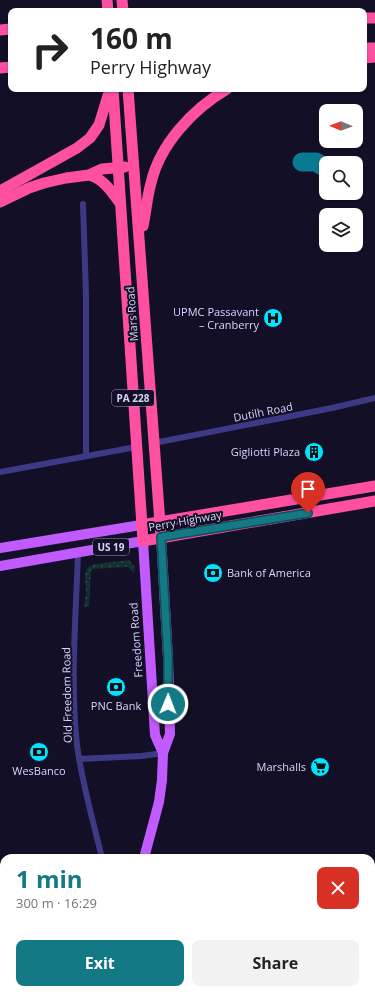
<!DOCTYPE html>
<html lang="en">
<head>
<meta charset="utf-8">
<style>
  :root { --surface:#fff; --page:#f2f2f2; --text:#222; --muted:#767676; --accent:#137a85 }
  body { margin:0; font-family:"Open Sans",sans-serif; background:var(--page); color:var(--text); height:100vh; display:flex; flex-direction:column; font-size:15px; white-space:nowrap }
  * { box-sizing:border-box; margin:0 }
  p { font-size:13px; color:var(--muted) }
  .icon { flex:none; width:22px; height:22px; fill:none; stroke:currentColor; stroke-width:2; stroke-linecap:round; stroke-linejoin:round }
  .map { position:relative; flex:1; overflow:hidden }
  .panel { position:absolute; left:0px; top:854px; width:375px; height:140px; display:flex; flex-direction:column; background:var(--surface); border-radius:12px 12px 0 0; box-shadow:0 1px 3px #0004 }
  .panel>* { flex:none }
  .hud { position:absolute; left:8px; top:8px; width:359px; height:84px; border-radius:8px; box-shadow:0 1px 3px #0004; background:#fff; color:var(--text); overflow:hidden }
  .needle { width:26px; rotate:271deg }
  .controls { position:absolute; left:319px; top:104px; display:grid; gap:8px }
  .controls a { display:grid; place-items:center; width:44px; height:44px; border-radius:8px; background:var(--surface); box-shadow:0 1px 3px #0004; font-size:20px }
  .pin { position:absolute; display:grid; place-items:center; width:34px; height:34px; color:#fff; margin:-41px -17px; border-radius:50% 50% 50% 0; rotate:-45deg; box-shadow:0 0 4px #0007 }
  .pin .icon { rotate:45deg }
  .me { position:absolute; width:44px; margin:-22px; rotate:1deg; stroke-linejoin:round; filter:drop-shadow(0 0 3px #0008) }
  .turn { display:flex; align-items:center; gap:14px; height:84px; padding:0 16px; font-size:18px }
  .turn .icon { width:52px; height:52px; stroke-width:2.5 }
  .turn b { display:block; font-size:28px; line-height:34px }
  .round { display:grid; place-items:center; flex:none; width:42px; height:42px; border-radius:8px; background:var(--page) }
  .head { display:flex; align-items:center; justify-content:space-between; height:68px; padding:0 16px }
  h1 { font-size:24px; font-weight:700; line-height:30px; color:var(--accent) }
  .action { display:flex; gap:8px; margin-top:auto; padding:8px 16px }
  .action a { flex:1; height:46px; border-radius:8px; background:var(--accent); color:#fff; font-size:16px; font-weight:700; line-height:46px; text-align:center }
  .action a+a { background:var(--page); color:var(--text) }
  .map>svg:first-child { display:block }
  .grass { fill:url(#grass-dots) }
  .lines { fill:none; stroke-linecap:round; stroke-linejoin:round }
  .taxiway { stroke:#0a7a92; stroke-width:19 }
  .street { stroke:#3d3a85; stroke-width:6 }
  .primary { stroke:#c25bff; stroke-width:10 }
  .highway { stroke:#ff4fa3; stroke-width:11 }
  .route-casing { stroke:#0c4f56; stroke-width:10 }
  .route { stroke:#137a85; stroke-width:7 }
  .labels { text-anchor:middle; stroke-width:4; stroke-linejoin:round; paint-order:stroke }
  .shield { fill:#130f26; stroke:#9e99be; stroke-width:1 }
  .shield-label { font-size:10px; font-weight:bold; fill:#d9d4ff }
  .poi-label { font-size:11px; fill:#d9d4ff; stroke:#130f26; text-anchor:end }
  .street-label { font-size:11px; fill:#d9d4ff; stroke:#130f26 }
</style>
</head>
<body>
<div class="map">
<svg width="375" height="994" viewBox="0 0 375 994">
  <defs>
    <pattern id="grass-dots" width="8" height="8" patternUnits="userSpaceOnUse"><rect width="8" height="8" fill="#12302f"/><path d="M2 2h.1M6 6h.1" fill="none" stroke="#344d4e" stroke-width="1.8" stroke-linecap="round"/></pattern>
  </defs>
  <rect width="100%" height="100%" fill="#130f26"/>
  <path class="grass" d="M 129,560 L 135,567 L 134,573 L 128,567 L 93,569 L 91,571 L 89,606 L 84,607 L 86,593 L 85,574 L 88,567 L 95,564 Z"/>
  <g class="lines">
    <path class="taxiway" d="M 302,162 L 316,162 L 324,167"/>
    <g class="street">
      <path d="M 83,204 L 86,295 L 86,456"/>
      <path d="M 154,443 L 332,408 L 375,398"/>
      <path d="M 0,472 L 136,447"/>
      <path d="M 78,552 C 76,616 70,681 77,745 C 82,783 93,821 102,858"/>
      <path d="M 79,759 L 142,756 L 163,753"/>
    </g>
    <g class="primary">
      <path d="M 0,548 L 141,525"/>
      <path d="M 0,566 L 143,541 L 155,735 L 163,753"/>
      <path d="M 144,858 L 159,802 L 162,780 L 163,753 L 170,734 L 168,658 L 161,537"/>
      <path d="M 131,990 L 132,994"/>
    </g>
    <g class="highway">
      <path d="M 107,0 L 108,11"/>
      <path d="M 122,0 L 123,11"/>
      <path d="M 364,18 L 375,18"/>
      <path d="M 0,30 L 11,29"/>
      <path d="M 364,48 L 375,48"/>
      <path d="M 364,58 L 375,57"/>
      <path d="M 0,68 L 11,67"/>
      <path d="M 113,89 L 143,541 L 375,501"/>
      <path d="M 128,89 L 161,537"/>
      <path d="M 89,175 C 104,179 111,191 120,203"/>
      <path d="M 0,191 L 77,148 L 90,138 L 99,125 L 110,89"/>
      <path d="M 0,202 L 29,188 L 44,183 L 66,178 L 89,175 L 102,169 L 125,167"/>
      <path d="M 143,226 C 146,212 147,197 151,183 C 160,144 193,109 227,89"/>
      <path d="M 141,525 L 375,486"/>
    </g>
  </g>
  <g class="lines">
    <g class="route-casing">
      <path id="route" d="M 168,704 L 168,658 L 161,537 L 308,513"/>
    </g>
    <use href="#route" class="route"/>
  </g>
  <defs>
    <g id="hospital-disc" transform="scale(1)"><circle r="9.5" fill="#00e5ff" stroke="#130f26"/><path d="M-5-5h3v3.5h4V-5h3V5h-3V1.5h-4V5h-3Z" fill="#111"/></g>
    <g id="building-disc" transform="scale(1)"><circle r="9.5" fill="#00e5ff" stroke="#130f26"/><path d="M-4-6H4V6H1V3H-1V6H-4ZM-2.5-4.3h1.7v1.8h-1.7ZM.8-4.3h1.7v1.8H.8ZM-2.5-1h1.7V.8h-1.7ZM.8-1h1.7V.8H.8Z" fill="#111"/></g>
    <g id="bank-disc" transform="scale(1)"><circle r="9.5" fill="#00e5ff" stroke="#130f26"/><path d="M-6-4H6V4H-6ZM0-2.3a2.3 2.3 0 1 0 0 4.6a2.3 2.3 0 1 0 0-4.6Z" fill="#111"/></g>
    <g id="supermarket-disc" transform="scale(1)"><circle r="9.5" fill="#00e5ff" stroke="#130f26"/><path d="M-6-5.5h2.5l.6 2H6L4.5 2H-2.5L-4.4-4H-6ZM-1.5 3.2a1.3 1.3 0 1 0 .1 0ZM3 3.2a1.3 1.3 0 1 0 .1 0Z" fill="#111"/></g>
  </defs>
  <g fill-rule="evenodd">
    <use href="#hospital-disc" x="273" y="318"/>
    <use href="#building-disc" x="314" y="452"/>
    <use href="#bank-disc" x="213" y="573"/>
    <use href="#bank-disc" x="116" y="687"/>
    <use href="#bank-disc" x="39" y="752"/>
    <use href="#supermarket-disc" x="320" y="767"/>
  </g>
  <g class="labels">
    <g class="shield">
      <rect x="112" y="390" width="42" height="16" rx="3"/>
      <rect x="93" y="539" width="36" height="16" rx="3"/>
    </g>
    <g class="shield-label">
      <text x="133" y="402">PA 228</text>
      <text x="111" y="551">US 19</text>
    </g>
    <g class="poi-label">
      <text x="259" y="316">UPMC Passavant<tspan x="259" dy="13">– Cranberry</tspan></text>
      <text x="300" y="456">Gigliotti Plaza</text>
      <text x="227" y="577" text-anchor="start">Bank of America</text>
      <text x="116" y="710" text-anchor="middle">PNC Bank</text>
      <text x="306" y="771">Marshalls</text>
      <text x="39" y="775" text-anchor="middle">WesBanco</text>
    </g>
    <g class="street-label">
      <text transform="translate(132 314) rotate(-94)" y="4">Mars Road</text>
      <text transform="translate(263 412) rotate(-11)" y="4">Dutilh Road</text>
      <text transform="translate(185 521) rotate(-10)" y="4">Perry Highway</text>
      <text transform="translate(136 640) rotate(-94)" y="4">Freedom Road</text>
      <text transform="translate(67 695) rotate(-91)" y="4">Old Freedom Road</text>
    </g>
  </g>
</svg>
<div class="controls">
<a><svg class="needle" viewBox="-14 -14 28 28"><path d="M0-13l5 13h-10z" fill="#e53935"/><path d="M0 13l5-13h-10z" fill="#767676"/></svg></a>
<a><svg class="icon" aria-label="search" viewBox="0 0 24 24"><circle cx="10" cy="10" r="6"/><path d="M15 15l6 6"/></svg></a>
<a><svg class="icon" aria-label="layers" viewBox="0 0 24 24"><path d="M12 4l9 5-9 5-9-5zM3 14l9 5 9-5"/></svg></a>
</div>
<div class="pin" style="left:308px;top:513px;background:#d93025"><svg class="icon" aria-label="arrive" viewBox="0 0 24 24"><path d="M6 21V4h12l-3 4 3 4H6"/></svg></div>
<svg class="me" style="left:168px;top:704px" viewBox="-20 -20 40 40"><circle r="17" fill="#137a85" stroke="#fff" stroke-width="3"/><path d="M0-11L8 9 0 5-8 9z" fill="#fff"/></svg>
<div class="hud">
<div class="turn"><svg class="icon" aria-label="right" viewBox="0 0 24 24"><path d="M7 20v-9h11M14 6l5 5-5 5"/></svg><div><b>160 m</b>Perry Highway</div></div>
</div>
<section class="panel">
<div class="head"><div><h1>1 min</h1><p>300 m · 16:29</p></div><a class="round" style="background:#d93025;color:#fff"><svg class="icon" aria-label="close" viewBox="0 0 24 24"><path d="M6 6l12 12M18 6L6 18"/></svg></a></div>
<div class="action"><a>Exit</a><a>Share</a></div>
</section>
</div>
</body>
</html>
